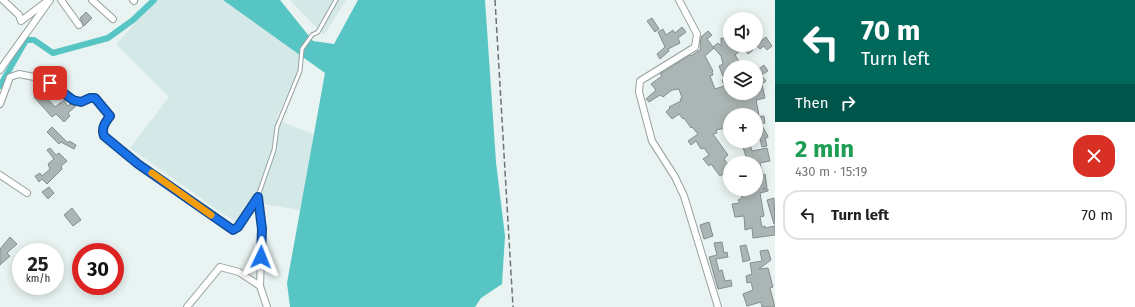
<!DOCTYPE html>
<html lang="en">
<head>
<meta charset="utf-8">
<style>
  :root { --surface:#fff; --page:#f6f6f6; --text:#202124; --muted:#757577; --line:#e0e0e0 }
  body { margin:0; font-family:"Fira Sans",sans-serif; background:var(--page); color:var(--text); height:100vh; display:flex; flex-direction:column; font-size:15px; white-space:nowrap }
  * { box-sizing:border-box; margin:0 }
  p { font-size:13px; color:var(--muted) }
  .icon { flex:none; width:22px; height:22px; fill:none; stroke:currentColor; stroke-width:2; stroke-linecap:round; stroke-linejoin:round }
  .map { position:relative; flex:1; overflow:hidden }
  .drawer { display:flex; flex-direction:column; background:var(--surface); width:360px }
  .drawer>* { flex:none }
  .banner { background:#00695c; color:#fff; overflow:hidden }
  .buttons { position:absolute; left:723px; top:12px; display:grid; gap:8px }
  .buttons a { display:grid; place-items:center; width:40px; height:40px; border-radius:50%; background:var(--surface); box-shadow:0 2px 10px #0003; font-size:20px }
  .speed { position:absolute; left:12px; top:243px; display:flex; gap:8px; font-size:20px; font-weight:700; text-align:center }
  .speed>* { display:grid; place-content:center; width:52px; height:52px; border-radius:50%; background:var(--surface); box-shadow:0 2px 10px #0003; line-height:1 }
  .speed small { font-size:10px; font-weight:400 }
  .speed .limit { border:6px solid #d22; background:#fff; color:#111 }
  .pin { position:absolute; display:grid; place-items:center; width:34px; height:34px; color:#fff; margin:-17px; border-radius:8px; box-shadow:0 2px 6px #0006 }
  .me { position:absolute; width:44px; margin:-22px; rotate:2deg; stroke-linejoin:round; filter:drop-shadow(0 0 3px #0008) }
  .turn { display:flex; align-items:center; gap:14px; height:84px; padding:0 20px; font-size:18px }
  .turn .icon { width:52px; height:52px; stroke-width:2.5 }
  .turn b { display:block; font-size:28px; line-height:34px }
  .then { display:flex; align-items:center; height:38px; padding:0 20px; background:#0003; gap:8px; font-size:15px }
  .round { display:grid; place-items:center; flex:none; width:42px; height:42px; border-radius:16px; background:var(--page) }
  .headline { display:flex; align-items:center; justify-content:space-between; height:68px; padding:0 20px }
  h1 { font-size:24px; font-weight:700; line-height:30px; color:#1e9e55 }
  ul { padding:0; list-style:none }
  li { display:flex; align-items:center; gap:12px; height:50px; margin:0 8px 6px; padding:0 12px; border:2px solid var(--line); border-radius:16px }
  li div { flex:1 }
  li b { display:block; font-size:15px }
  li em { font-style:normal }
  main { display:flex; flex:1; min-height:0 }
  .map>svg:first-child { display:block }
  .built { fill:#d3e8e7 }
  .water { fill:#56c5c3 }
  .lines { fill:none; stroke-linecap:round; stroke-linejoin:round }
  .canal { stroke:#56c5c3; stroke-width:6 }
  .building { fill:#aab5b4; stroke:#848e8e }
  .service-casing { stroke:#97a1a1; stroke-width:5 }
  .minor-casing { stroke:#97a1a1; stroke-width:8 }
  .service { stroke:#fff; stroke-width:3 }
  .minor { stroke:#fff; stroke-width:6 }
  .rail { stroke:#6d7474; stroke-width:1.5; stroke-dasharray:6 3; stroke-linecap:butt }
  .route-casing { stroke:#114b97; stroke-width:10 }
  .route { stroke:#1a73e8; stroke-width:7 }
  .slow { stroke:#f59e0b; stroke-width:7 }
</style>
</head>
<body>
<main>
<div class="map">
<svg width="775" height="307" viewBox="0 0 775 307">
  <rect width="100%" height="100%" fill="#e8f3f2"/>
  <g class="built">
    <path d="M 156,0 L 223,0 L 306,54 L 276,119 L 314,135 L 301,210 L 257,203 L 239,224 L 219,211 L 130,148 L 169,97 L 116,44 Z"/>
    <path d="M 290,0 L 346,0 L 324,35 Z"/>
  </g>
  <path class="water" d="M 223,0 L 280,0 L 313,41 L 334,44 L 358,0 L 485,0 L 496,162 L 505,236 L 502,284 L 481,298 L 475,307 L 290,307 L 287,283 L 325,73 Z"/>
  <g class="lines">
    <path class="canal" d="M 0,86 L 26,40 L 34,40 L 53,53 L 108,38 L 133,20 L 154,0"/>
  </g>
  <g class="building">
    <path d="M 86,12 L 92,18 L 84,26 L 80,18 Z"/>
    <path d="M 652,18 L 659,29 L 655,32 L 647,21 Z"/>
    <path d="M 682,27 L 686,32 L 678,38 L 680,43 L 668,49 L 669,51 L 660,59 L 657,54 L 665,47 L 658,32 L 663,29 L 666,35 L 673,30 L 675,33 Z"/>
    <path d="M 708,31 L 712,35 L 707,39 L 714,48 L 705,56 L 713,71 L 712,72 L 713,75 L 710,76 L 715,89 L 724,86 L 722,80 L 724,79 L 719,66 L 723,64 L 721,56 L 713,47 L 718,43 L 721,46 L 721,38 L 730,39 L 730,45 L 748,45 L 753,50 L 748,54 L 744,48 L 735,55 L 742,66 L 730,67 L 730,93 L 756,93 L 756,71 L 764,65 L 768,71 L 761,75 L 766,81 L 762,84 L 765,98 L 756,100 L 759,115 L 730,115 L 730,127 L 716,130 L 717,133 L 713,134 L 728,155 L 724,159 L 730,167 L 730,170 L 720,176 L 711,164 L 709,166 L 703,159 L 709,155 L 704,148 L 701,149 L 696,141 L 691,145 L 688,141 L 698,134 L 692,127 L 691,128 L 684,118 L 683,119 L 679,114 L 672,119 L 666,112 L 670,108 L 669,107 L 681,101 L 680,99 L 682,98 L 679,89 L 672,90 L 663,97 L 660,95 L 649,102 L 646,99 L 656,90 L 651,84 L 662,76 L 660,74 L 690,55 L 691,56 L 701,49 L 700,47 L 701,37 Z"/>
    <path d="M 766,37 L 772,46 L 767,50 L 764,46 L 760,49 L 756,45 Z"/>
    <path d="M 45,70 L 59,78 L 63,74 L 65,76 L 59,83 L 53,79 L 48,79 L 42,76 Z"/>
    <path d="M 39,93 L 44,98 L 46,97 L 55,107 L 64,100 L 68,106 L 70,104 L 76,106 L 68,113 L 70,116 L 64,122 L 56,114 L 52,117 L 34,97 Z"/>
    <path d="M 764,116 L 765,123 L 761,124 L 768,136 L 767,138 L 765,138 L 767,146 L 762,147 L 760,139 L 756,140 L 756,117 Z"/>
    <path d="M 52,127 L 68,143 L 69,141 L 76,145 L 74,149 L 61,142 L 59,144 L 47,132 Z"/>
    <path d="M 741,141 L 749,141 L 752,151 L 767,148 L 770,161 L 760,163 L 763,175 L 765,174 L 767,188 L 763,189 L 768,189 L 768,191 L 760,193 L 764,216 L 760,217 L 762,227 L 765,226 L 765,228 L 775,226 L 775,235 L 753,238 L 752,228 L 745,230 L 744,216 L 735,217 L 732,204 L 740,203 L 738,200 L 742,198 L 739,191 L 746,189 L 756,189 L 756,163 L 748,163 Z"/>
    <path d="M 50,148 L 56,155 L 59,153 L 67,161 L 61,166 L 62,169 L 47,184 L 42,179 L 39,182 L 35,176 L 40,173 L 42,176 L 50,169 L 48,164 L 54,159 L 47,150 Z"/>
    <path d="M 49,187 L 54,193 L 48,199 L 42,192 Z"/>
    <path d="M 774,198 L 775,224 L 774,224 L 767,200 Z"/>
    <path d="M 72,208 L 81,220 L 73,226 L 64,215 Z"/>
    <path d="M 709,222 L 713,236 L 704,239 L 700,225 Z"/>
    <path d="M 10,237 L 17,244 L 7,253 L 10,256 L 0,265 L 0,249 Z"/>
    <path d="M 722,242 L 724,253 L 727,252 L 728,257 L 716,259 L 719,271 L 722,270 L 725,281 L 731,280 L 732,286 L 718,289 L 709,257 L 717,255 L 714,243 Z"/>
    <path d="M 746,245 L 750,260 L 743,262 L 740,246 Z"/>
    <path d="M 768,250 L 771,260 L 759,269 L 768,268 L 773,287 L 770,288 L 775,307 L 762,307 L 761,302 L 747,306 L 743,294 L 753,290 L 751,282 L 747,283 L 746,276 L 752,274 L 750,263 L 762,261 L 760,251 Z"/>
  </g>
  <g class="lines">
    <g class="service-casing">
      <path id="service" d="M 258,196 L 274,150 L 277,127 L 300,71 L 302,49 L 312,35 L 318,32 L 336,0"/>
    </g>
    <g class="minor-casing">
      <g id="minor">
        <path d="M 3,0 L 19,15 L 21,21 L 46,2"/>
        <path d="M 61,0 L 79,25"/>
        <path d="M 92,0 L 113,19"/>
        <path d="M 133,0 L 134,1"/>
        <path d="M 679,0 L 697,34 L 695,47 L 640,81 L 639,92 L 652,141 L 675,177 L 684,196 L 718,307"/>
        <path d="M 0,70 L 50,0"/>
        <path d="M 0,104 L 10,77 L 19,74 L 34,77 L 48,84 L 51,83 L 73,100 L 81,102 L 90,97 L 95,98 L 110,116 C 105,123 101,128 104,136 L 138,164 L 233,230 L 238,227 L 258,197"/>
        <path d="M 0,175 L 27,193"/>
        <path d="M 258,197 L 262,229 L 260,286 L 267,307"/>
        <path d="M 187,307 L 220,267 L 239,272 L 260,286"/>
      </g>
    </g>
    <use href="#service" class="service"/>
    <use href="#minor" class="minor"/>
    <path class="rail" d="M 495,0 L 513,307"/>
  </g>
  <g class="lines">
    <g class="route-casing">
      <path id="route" d="M 50,83 L 73,100 L 81,102 L 90,98 L 95,98 L 110,116 C 105,123 101,128 104,136 L 138,164 L 233,230 L 238,227 L 258,197 L 262,229 L 261,257"/>
    </g>
    <use href="#route" class="route"/>
    <path class="slow" d="M 152,173 L 211,215"/>
  </g>
</svg>
<div class="buttons">
<a><svg class="icon" aria-label="sound" viewBox="0 0 24 24"><path d="M4 9h4l5-4v14l-5-4H4zM17 9q2 3 0 6"/></svg></a>
<a><svg class="icon" aria-label="layers" viewBox="0 0 24 24"><path d="M12 4l9 5-9 5-9-5zM3 14l9 5 9-5"/></svg></a>
<a>+</a>
<a>−</a>
</div>
<div class="speed"><div>25<small>km/h</small></div><div class="limit">30</div></div>
<div class="pin" style="left:50px;top:83px;background:#d93025"><svg class="icon" aria-label="arrive" viewBox="0 0 24 24"><path d="M6 21V4h12l-3 4 3 4H6"/></svg></div>
<svg class="me" style="left:261px;top:257px" viewBox="-20 -20 40 40"><path d="M0-17L14 15 0 8-14 15z" fill="#1a73e8" stroke="#fff" stroke-width="4"/></svg>
</div>
<section class="drawer">
<div class="banner">
<div class="turn"><svg class="icon" aria-label="left" viewBox="0 0 24 24"><path d="M17 20v-9H6M10 6l-5 5 5 5"/></svg><div><b>70 m</b>Turn left</div></div>
<div class="then">Then<svg class="icon" aria-label="right" viewBox="0 0 24 24"><path d="M7 20v-9h11M14 6l5 5-5 5"/></svg></div>
</div>
<div class="headline"><div><h1>2 min</h1><p>430 m · 15:19</p></div><a class="round" style="background:#d93025;color:#fff"><svg class="icon" aria-label="close" viewBox="0 0 24 24"><path d="M6 6l12 12M18 6L6 18"/></svg></a></div>
<ul>
<li><svg class="icon" aria-label="left" viewBox="0 0 24 24"><path d="M17 20v-9H6M10 6l-5 5 5 5"/></svg><div><b>Turn left</b></div><em>70 m</em></li>
</ul>
</section>
</main>
</body>
</html>
